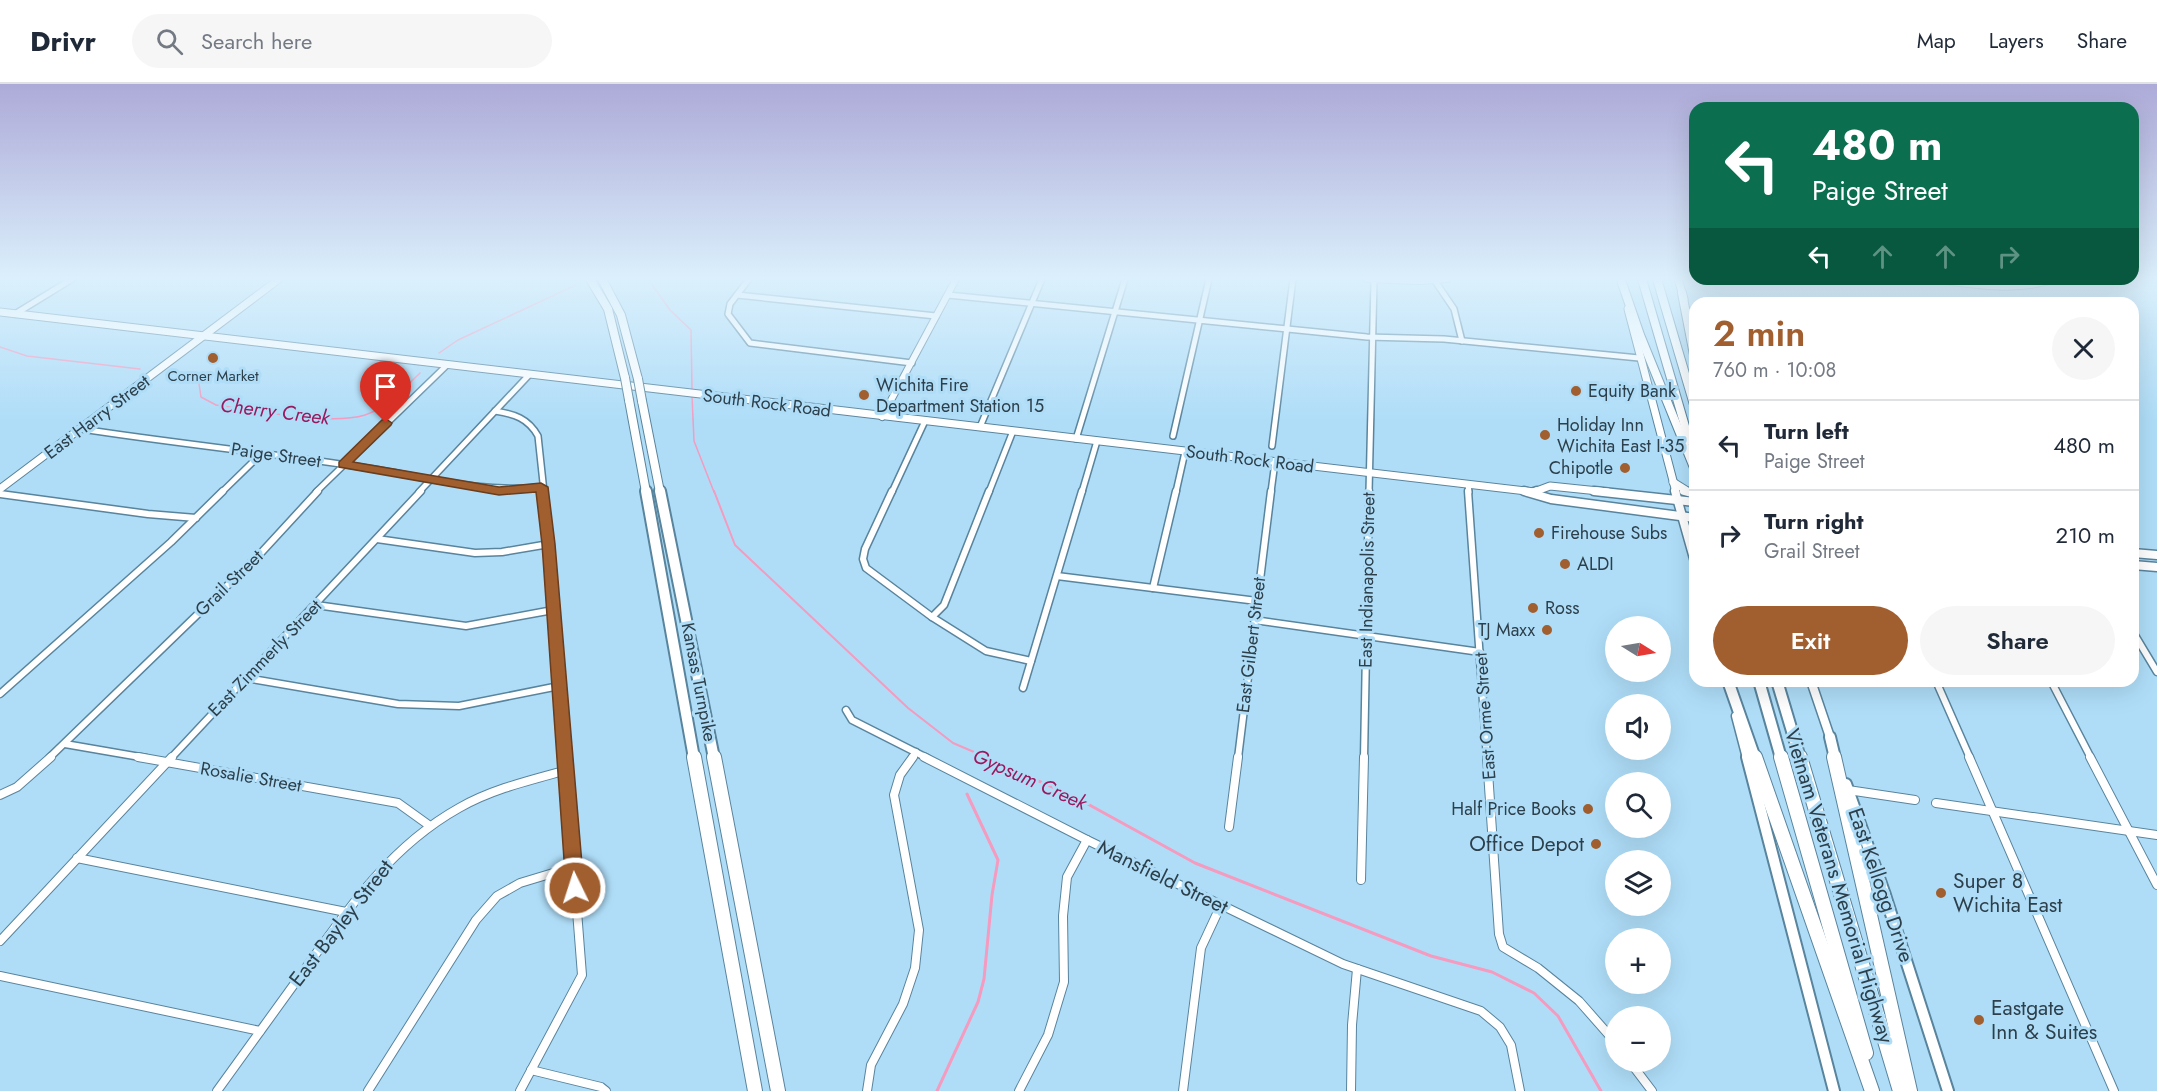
<!DOCTYPE html>
<html lang="en">
<head>
<meta charset="utf-8">
<style>
  :root { --surface:#fff; --page:#f6f6f7; --text:#1f2937; --muted:#747a83; --line:#e0e1e3; --accent:#a15e2e }
  body { margin:0; font-family:Jost,sans-serif; background:var(--page); color:var(--text); height:100vh; display:flex; flex-direction:column; font-size:22px; white-space:nowrap }
  * { box-sizing:border-box; margin:0 }
  p { font-size:20px; color:var(--muted) }
  .icon { flex:none; width:33px; height:33px; fill:none; stroke:currentColor; stroke-width:2; stroke-linecap:round; stroke-linejoin:round }
  .map { position:relative; flex:1; overflow:hidden }
  .details { position:absolute; left:1689px; top:213px; width:450px; height:390px; display:flex; flex-direction:column; background:var(--surface); border-radius:18px; box-shadow:0 6px 24px #0002 }
  .details>* { flex:none }
  .hud { position:absolute; left:1689px; top:18px; width:450px; height:183px; border-radius:18px; box-shadow:0 6px 24px #0002; background:#0b6e4f; color:#fff; overflow:hidden }
  .needle { width:39px; rotate:101deg }
  .fabs { position:absolute; left:1605px; top:532px; display:grid; gap:12px }
  .fabs a { display:grid; place-items:center; width:66px; height:66px; border-radius:50%; background:var(--surface); box-shadow:0 6px 24px #0002; font-size:30px }
  .pin { position:absolute; display:grid; place-items:center; width:51px; height:51px; color:#fff; margin:-62px -26px; border-radius:50% 50% 50% 0; rotate:-45deg; box-shadow:0 0 6px #0007 }
  .pin .icon { rotate:45deg }
  .me { position:absolute; width:66px; margin:-33px; rotate:356deg; stroke-linejoin:round; filter:drop-shadow(0 0 4px #0008) }
  .turn { display:flex; align-items:center; gap:21px; height:126px; padding:0 24px; font-size:27px }
  .turn .icon { width:78px; height:78px; stroke-width:2.5 }
  .turn b { display:block; font-size:42px; line-height:51px }
  .lanes { display:flex; align-items:center; height:57px; padding:0 24px; background:#0003; justify-content:center; gap:30px; direction:ltr }
  .lanes .off { opacity:.35 }
  .round { display:grid; place-items:center; flex:none; width:63px; height:63px; border-radius:32px; background:var(--page) }
  .headline { display:flex; align-items:center; justify-content:space-between; height:102px; padding:0 24px }
  h1 { font-size:36px; font-weight:600; line-height:45px; color:var(--accent) }
  .button { display:flex; gap:12px; margin-top:auto; padding:12px 24px }
  .button a { flex:1; height:69px; border-radius:36px; background:var(--accent); color:#fff; font-size:24px; font-weight:600; line-height:69px; text-align:center }
  .button a+a { background:var(--page); color:var(--text) }
  ul { padding:0; list-style:none }
  li { display:flex; align-items:center; gap:18px; height:90px; padding:0 24px; border-top:2px solid var(--line) }
  li div { flex:1 }
  li b { display:block; font-size:22px }
  li em { font-style:normal }
  header { display:flex; align-items:center; gap:36px; box-sizing:border-box; height:84px; padding:0 30px; background:var(--surface); border-bottom:2px solid var(--line) }
  header strong { font-size:28px }
  nav { display:flex; gap:33px; margin-inline-start:auto; font-size:21px }
  .search { width:420px; height:54px; background:var(--page); display:flex; align-items:center; gap:15px; box-sizing:border-box; padding:0 21px; border-radius:33px; color:var(--muted); font-size:22px }
  .map>svg:first-child { display:block }
  .lines { fill:none; stroke-linecap:round; stroke-linejoin:round }
  .stream-far2 { stroke:#f49bbf; stroke-width:1.5 }
  .stream-far1 { stroke:#f49bbf; stroke-width:2 }
  .stream { stroke:#f49bbf; stroke-width:3 }
  .minor-far2-casing { stroke:#59849d; stroke-width:8 }
  .minor-far1-casing { stroke:#59849d; stroke-width:9 }
  .minor-casing { stroke:#59849d; stroke-width:10 }
  .tertiary-casing { stroke:#59849d; stroke-width:8 }
  .secondary-far2-casing { stroke:#59849d; stroke-width:9 }
  .secondary-far1-casing { stroke:#59849d; stroke-width:11 }
  .secondary-casing { stroke:#59849d; stroke-width:14 }
  .motorway-far2-casing { stroke:#59849d; stroke-width:10 }
  .motorway-far1-casing { stroke:#59849d; stroke-width:14 }
  .motorway-casing { stroke:#59849d; stroke-width:16 }
  .minor-far2 { stroke:#fff; stroke-width:5 }
  .minor-far1 { stroke:#fff; stroke-width:6 }
  .minor { stroke:#fff; stroke-width:8 }
  .tertiary { stroke:#fff; stroke-width:6 }
  .secondary-far2 { stroke:#fff; stroke-width:7 }
  .secondary-far1 { stroke:#fff; stroke-width:8 }
  .secondary { stroke:#fff; stroke-width:10 }
  .motorway-far2 { stroke:#fff; stroke-width:8 }
  .motorway-far1 { stroke:#fff; stroke-width:10 }
  .motorway { stroke:#fff; stroke-width:14 }
  .motorway-bridge-casing { stroke:#59849d; stroke-width:10; stroke-linecap:butt }
  .motorway-bridge { stroke:#fff; stroke-width:8 }
  .route { fill:#a15e2e; stroke:#693d1e; stroke-width:1.5 }
  .poi-dot { fill:#a15e2e; stroke:#afddf8; stroke-width:2 }
  .labels { text-anchor:middle; stroke-width:6; stroke-linejoin:round; paint-order:stroke }
  .far-poi-label { font-size:15px; fill:#2c3f4a; stroke:#afddf8 }
  .poi-label { font-size:18px; fill:#2c3f4a; stroke:#afddf8; text-anchor:start }
  .street-label { font-size:18px; fill:#2c3f4a; stroke:#afddf8 }
  .water-label { font-size:20px; font-style:italic; fill:#9a185e; stroke:#afddf8 }
  .near-poi-label { font-size:21px; fill:#2c3f4a; stroke:#afddf8; text-anchor:start }
  .near-street-label { font-size:21px; fill:#2c3f4a; stroke:#afddf8 }
</style>
</head>
<body>
<header>
<strong>Drivr</strong>
<div class="search"><svg class="icon" aria-label="search" viewBox="0 0 24 24"><circle cx="10" cy="10" r="6"/><path d="M15 15l6 6"/></svg>Search here</div>
<nav><a>Map</a><a>Layers</a><a>Share</a></nav>
</header>
<div class="map">
<svg width="2157" height="1007" viewBox="0 0 2157 1007">
  <rect width="100%" height="100%" fill="#afddf8"/>
  <g class="lines">
    <g class="stream-far2">
      <path d="M 648,195 L 670,226 L 691,246 L 692,306"/>
      <path d="M 0,263 L 27,272 L 140,285"/>
      <path d="M 439,269 L 458,256 L 576,201"/>
      <path d="M 171,289 L 198,293 L 201,313 L 216,321 C 255,326 329,342 365,331 C 387,324 403,305 420,289"/>
      <path d="M 692,312 L 694,357 L 714,408"/>
    </g>
    <path class="stream-far1" d="M 714,407 L 735,461 L 908,624 L 953,659 L 988,674"/>
    <g class="stream">
      <path d="M 984,673 L 1075,713 L 1195,779 L 1431,872 L 1492,888 L 1534,909 L 1558,932 L 1601,1007"/>
      <path d="M 937,1007 L 978,918 L 984,895 L 992,811 L 998,776 L 967,710"/>
    </g>
    <g class="minor-far2-casing">
      <g id="minor-far2">
        <path d="M 749,195 L 730,220 L 728,230 L 750,259 L 912,279"/>
        <path d="M 1435,197 L 1454,225 L 1462,257"/>
        <path d="M 737,211 L 936,232"/>
        <path d="M 948,211 L 1367,253 L 1444,255 L 1639,274"/>
        <path d="M 15,230 L 72,195"/>
        <path d="M 495,327 C 514,330 528,334 538,352 L 544,408"/>
        <path d="M 980,343 L 1042,195"/>
        <path d="M 81,345 C 174,359 268,369 361,383 C 422,392 479,409 541,403"/>
        <path d="M 1173,352 L 1209,195"/>
        <path d="M 1076,355 L 1125,195"/>
        <path d="M 1272,362 L 1293,195"/>
        <path d="M 1468,400 L 1469,408"/>
        <path d="M 222,408 L 262,369"/>
        <path d="M 316,408 L 447,281"/>
        <path d="M 419,408 L 529,291"/>
        <path d="M 892,408 L 925,337"/>
        <path d="M 989,408 L 1013,347"/>
        <path d="M 1082,408 L 1097,357"/>
        <path d="M 1176,408 L 1185,368"/>
        <path d="M 1271,408 L 1275,378"/>
        <path d="M 1369,408 L 1374,196"/>
      </g>
    </g>
    <g class="minor-far1-casing">
      <g id="minor-far1">
        <path d="M 544,407 L 565,674"/>
        <path d="M 892,407 L 865,465 L 863,475 L 866,484 L 932,533 L 986,567 L 1031,577"/>
        <path d="M 1468,407 L 1487,674"/>
        <path d="M 0,410 L 148,430 L 196,434"/>
        <path d="M 377,455 L 475,469 L 502,468 L 549,460"/>
        <path d="M 1057,492 L 1257,517"/>
        <path d="M 1153,504 L 1176,407"/>
        <path d="M 316,521 L 466,542 L 553,526"/>
        <path d="M 932,533 L 944,521 L 989,407"/>
        <path d="M 1254,536 L 1480,568"/>
        <path d="M 2133,548 L 2157,588"/>
        <path d="M 246,594 L 398,620 L 459,622 L 559,602"/>
        <path d="M 1936,597 L 1970,674"/>
        <path d="M 2051,597 L 2091,674"/>
        <path d="M 1023,604 L 1082,407"/>
        <path d="M 0,610 L 171,458 L 223,407"/>
        <path d="M 846,626 L 852,636 L 927,674"/>
        <path d="M 65,660 L 146,674"/>
        <path d="M 49,674 L 260,470 L 318,407"/>
        <path d="M 171,674 L 421,407"/>
        <path d="M 912,674 L 916,668"/>
        <path d="M 1238,674 L 1271,407"/>
        <path d="M 1364,674 L 1369,407"/>
      </g>
    </g>
    <g class="minor-casing">
      <g id="minor">
        <path d="M 138,673 L 398,719 L 430,742"/>
        <path d="M 924,673 L 1087,756 L 1343,880 L 1481,927 L 1500,943 L 1511,961 L 1520,1007"/>
        <path d="M 1487,673 L 1499,850 L 1503,863 L 1538,884 L 1579,917 L 1616,959"/>
        <path d="M 1969,673 L 2114,1007"/>
        <path d="M 2090,673 L 2157,801"/>
        <path d="M 1848,706 L 1915,716"/>
        <path d="M 0,711 L 17,703 L 51,673"/>
        <path d="M 1936,719 L 2157,751"/>
        <path d="M 1229,743 L 1238,673"/>
        <path d="M 77,774 L 346,828"/>
        <path d="M 1361,796 L 1364,673"/>
        <path d="M 0,857 L 172,673"/>
        <path d="M 0,892 L 260,947"/>
        <path d="M 1630,978 L 1652,1007"/>
        <path d="M 531,986 L 601,1003 L 606,1007"/>
        <path d="M 217,1007 C 247,965 278,923 308,881 C 351,820 393,761 459,724 C 492,705 531,696 567,686"/>
        <path d="M 368,1007 L 476,836 L 497,812 L 520,799 L 573,783"/>
        <path d="M 520,1007 L 582,891 L 565,673"/>
        <path d="M 867,1007 L 871,981 L 903,920 L 915,884 L 919,846 L 894,711 L 900,691 L 913,673"/>
        <path d="M 1019,1007 L 1048,951 L 1064,898 L 1063,832 L 1067,793 L 1087,756"/>
        <path d="M 1183,1007 L 1201,864 L 1221,821"/>
        <path d="M 1351,1007 L 1352,941 L 1357,885"/>
      </g>
    </g>
    <g class="tertiary-casing">
      <g id="tertiary">
        <path d="M 1367,195 L 1420,197 L 1447,195"/>
        <path d="M 1926,195 C 1968,199 2014,210 2055,195"/>
        <path d="M 882,333 L 956,195"/>
      </g>
    </g>
    <g class="secondary-far2-casing">
      <g id="secondary-far2">
        <path d="M 1678,195 L 1684,215"/>
        <path d="M 1628,225 L 1676,408"/>
        <path d="M 0,228 L 1535,408"/>
        <path d="M 1688,228 L 1695,247"/>
        <path d="M 1673,398 L 1689,408"/>
        <path d="M 0,405 L 279,195"/>
        <path d="M 1534,408 L 1550,402 L 1608,408"/>
      </g>
    </g>
    <g class="secondary-far1-casing">
      <g id="secondary-far1">
        <path d="M 1524,407 L 1551,415 L 1695,434"/>
        <path d="M 1594,407 L 1695,418"/>
        <path d="M 1675,407 L 1695,478"/>
        <path d="M 1684,407 L 1695,410"/>
        <path d="M 1534,408 L 1537,407"/>
        <path d="M 2133,469 L 2157,471"/>
        <path d="M 2133,481 L 2157,483"/>
        <path d="M 1811,597 L 1831,656"/>
        <path d="M 1736,632 L 1747,674"/>
      </g>
    </g>
    <g class="secondary-casing">
      <g id="secondary">
        <path d="M 1747,673 L 1834,1007"/>
        <path d="M 1846,700 L 1884,808 L 1948,1007"/>
      </g>
    </g>
    <g class="motorway-far2-casing">
      <g id="motorway-far2">
        <path d="M 590,195 L 608,225 L 625,294"/>
        <path d="M 602,195 L 621,231 L 638,295"/>
        <path d="M 1642,195 L 1689,356"/>
        <path d="M 1657,195 L 1695,324"/>
        <path d="M 1622,199 L 1640,251 L 1695,386"/>
        <path d="M 1682,209 L 1695,276"/>
        <path d="M 629,316 L 646,408"/>
        <path d="M 642,317 L 660,408"/>
      </g>
    </g>
    <g class="motorway-far1-casing">
      <g id="motorway-far1">
        <path d="M 646,407 L 694,674"/>
        <path d="M 660,407 L 714,674"/>
        <path d="M 1728,597 L 1755,674"/>
        <path d="M 1759,597 L 1781,674"/>
        <path d="M 1777,597 L 1800,674"/>
        <path d="M 1830,653 L 1835,674"/>
      </g>
    </g>
    <g class="motorway-casing">
      <g id="motorway">
        <path d="M 694,673 L 755,1007"/>
        <path d="M 714,673 L 778,1007"/>
        <path d="M 1755,673 L 1872,1007"/>
        <path d="M 1781,673 L 1866,969"/>
        <path d="M 1800,673 L 1900,1007"/>
        <path d="M 1834,673 L 1910,1007"/>
      </g>
    </g>
    <use href="#minor-far2" class="minor-far2"/>
    <use href="#minor-far1" class="minor-far1"/>
    <use href="#minor" class="minor"/>
    <use href="#tertiary" class="tertiary"/>
    <use href="#secondary-far2" class="secondary-far2"/>
    <use href="#secondary-far1" class="secondary-far1"/>
    <use href="#secondary" class="secondary"/>
    <use href="#motorway-far2" class="motorway-far2"/>
    <use href="#motorway-far1" class="motorway-far1"/>
    <use href="#motorway" class="motorway"/>
    <g class="motorway-bridge-casing">
      <g id="motorway-bridge">
        <path d="M 625,294 L 629,316"/>
        <path d="M 638,295 L 642,317"/>
      </g>
    </g>
    <use href="#motorway-bridge" class="motorway-bridge"/>
  </g>
  <linearGradient id="sky" x2="0" y2="1"><stop stop-color="#adaad8"/><stop offset="0.58" stop-color="#dbf0fc"/><stop offset="1" stop-color="#dbf0fc" stop-opacity="0"/></linearGradient>
  <rect width="2157" height="336" fill="url(#sky)"/>
  <path class="route" d="M 386,335 L 392,339 L 391,341 L 353,378 L 499,403 L 541,399 L 548,403 L 555,460 L 584,804 L 581,809 L 575,812 L 569,809 L 566,804 L 542,460 L 536,408 L 499,411 L 339,383 L 339,378 L 382,336 Z"/>
  <g class="poi-dot">
    <circle cx="213" cy="274" r="6"/>
    <circle cx="1576" cy="307" r="6"/>
    <circle cx="864" cy="311" r="6"/>
    <circle cx="1545" cy="351" r="6"/>
    <circle cx="1625" cy="384" r="6"/>
    <circle cx="1539" cy="449" r="6"/>
    <circle cx="1565" cy="480" r="6"/>
    <circle cx="1533" cy="524" r="6"/>
    <circle cx="1547" cy="546" r="6"/>
    <circle cx="1588" cy="725" r="6"/>
    <circle cx="1596" cy="760" r="6"/>
    <circle cx="1941" cy="809" r="6"/>
    <circle cx="1979" cy="936" r="6"/>
  </g>
  <g class="labels">
    <g class="far-poi-label">
      <text x="213" y="297">Corner Market</text>
    </g>
    <g class="poi-label">
      <text x="876" y="307">Wichita Fire<tspan x="876" dy="21">Department Station 15</tspan></text>
      <text x="1588" y="313">Equity Bank</text>
      <text x="1557" y="347">Holiday Inn<tspan x="1557" dy="21">Wichita East I-35</tspan></text>
      <text x="1613" y="390" text-anchor="end">Chipotle</text>
      <text x="1551" y="455">Firehouse Subs</text>
      <text x="1577" y="486">ALDI</text>
      <text x="1545" y="530">Ross</text>
      <text x="1535" y="552" text-anchor="end">TJ Maxx</text>
      <text x="1576" y="731" text-anchor="end">Half Price Books</text>
    </g>
    <g class="street-label">
      <text transform="translate(767 319) rotate(7)" y="6">South Rock Road</text>
      <text transform="translate(97 333) rotate(-37)" y="6">East Harry Street</text>
      <text transform="translate(276 371) rotate(8)" y="6">Paige Street</text>
      <text transform="translate(1250 375) rotate(7)" y="6">South Rock Road</text>
      <text transform="translate(1367 496) rotate(-89)" y="6">East Indianapolis Street</text>
      <text transform="translate(229 499) rotate(-44)" y="6">Grail Street</text>
      <text transform="translate(1251 561) rotate(-83)" y="6">East Gilbert Street</text>
      <text transform="translate(265 574) rotate(-46)" y="6">East Zimmerly Street</text>
      <text transform="translate(699 598) rotate(79)" y="6">Kansas Turnpike</text>
      <text transform="translate(1485 632) rotate(-94)" y="6">East Orme Street</text>
      <text transform="translate(251 693) rotate(10)" y="6">Rosalie Street</text>
    </g>
    <g class="water-label">
      <text transform="translate(275 327) rotate(7)" y="7">Cherry Creek</text>
      <text transform="translate(1030 695) rotate(24)" y="7">Gypsum Creek</text>
    </g>
    <g class="near-poi-label">
      <text x="1584" y="767" text-anchor="end">Office Depot</text>
      <text x="1953" y="804">Super 8<tspan x="1953" dy="24">Wichita East</tspan></text>
      <text x="1991" y="931">Eastgate<tspan x="1991" dy="24">Inn &amp; Suites</tspan></text>
    </g>
    <g class="near-street-label">
      <text transform="translate(1163 793) rotate(26)" y="7">Mansfield Street</text>
      <text transform="translate(1881 801) rotate(71)" y="7">East Kellogg Drive</text>
      <text transform="translate(1839 802) rotate(73)" y="7">Vietnam Veterans Memorial Highway</text>
      <text transform="translate(341 839) rotate(-52)" y="7">East Bayley Street</text>
    </g>
  </g>
</svg>
<div class="fabs">
<a><svg class="needle" viewBox="-14 -14 28 28"><path d="M0-13l5 13h-10z" fill="#e53935"/><path d="M0 13l5-13h-10z" fill="#747a83"/></svg></a>
<a><svg class="icon" aria-label="sound" viewBox="0 0 24 24"><path d="M4 9h4l5-4v14l-5-4H4zM17 9q2 3 0 6"/></svg></a>
<a><svg class="icon" aria-label="search" viewBox="0 0 24 24"><circle cx="10" cy="10" r="6"/><path d="M15 15l6 6"/></svg></a>
<a><svg class="icon" aria-label="layers" viewBox="0 0 24 24"><path d="M12 4l9 5-9 5-9-5zM3 14l9 5 9-5"/></svg></a>
<a>+</a>
<a>−</a>
</div>
<div class="pin" style="left:386px;top:339px;background:#d93025"><svg class="icon" aria-label="arrive" viewBox="0 0 24 24"><path d="M6 21V4h12l-3 4 3 4H6"/></svg></div>
<svg class="me" style="left:575px;top:804px" viewBox="-20 -20 40 40"><circle r="17" fill="#a15e2e" stroke="#fff" stroke-width="3"/><path d="M0-11L8 9 0 5-8 9z" fill="#fff"/></svg>
<div class="hud">
<div class="turn"><svg class="icon" aria-label="left" viewBox="0 0 24 24"><path d="M17 20v-9H6M10 6l-5 5 5 5"/></svg><div><b>480 m</b>Paige Street</div></div>
<div class="lanes"><svg class="icon" aria-label="left" viewBox="0 0 24 24"><path d="M17 20v-9H6M10 6l-5 5 5 5"/></svg><svg class="icon off" aria-label="ahead" viewBox="0 0 24 24"><path d="M12 20V5M6 11l6-6 6 6"/></svg><svg class="icon off" aria-label="ahead" viewBox="0 0 24 24"><path d="M12 20V5M6 11l6-6 6 6"/></svg><svg class="icon off" aria-label="right" viewBox="0 0 24 24"><path d="M7 20v-9h11M14 6l5 5-5 5"/></svg></div>
</div>
<section class="details">
<div class="headline"><div><h1>2 min</h1><p>760 m · 10:08</p></div><a class="round"><svg class="icon" aria-label="close" viewBox="0 0 24 24"><path d="M6 6l12 12M18 6L6 18"/></svg></a></div>
<ul>
<li><svg class="icon" aria-label="left" viewBox="0 0 24 24"><path d="M17 20v-9H6M10 6l-5 5 5 5"/></svg><div><b>Turn left</b><p>Paige Street</p></div><em>480 m</em></li>
<li><svg class="icon" aria-label="right" viewBox="0 0 24 24"><path d="M7 20v-9h11M14 6l5 5-5 5"/></svg><div><b>Turn right</b><p>Grail Street</p></div><em>210 m</em></li>
</ul>
<div class="button"><a>Exit</a><a>Share</a></div>
</section>
</div>
</body>
</html>
